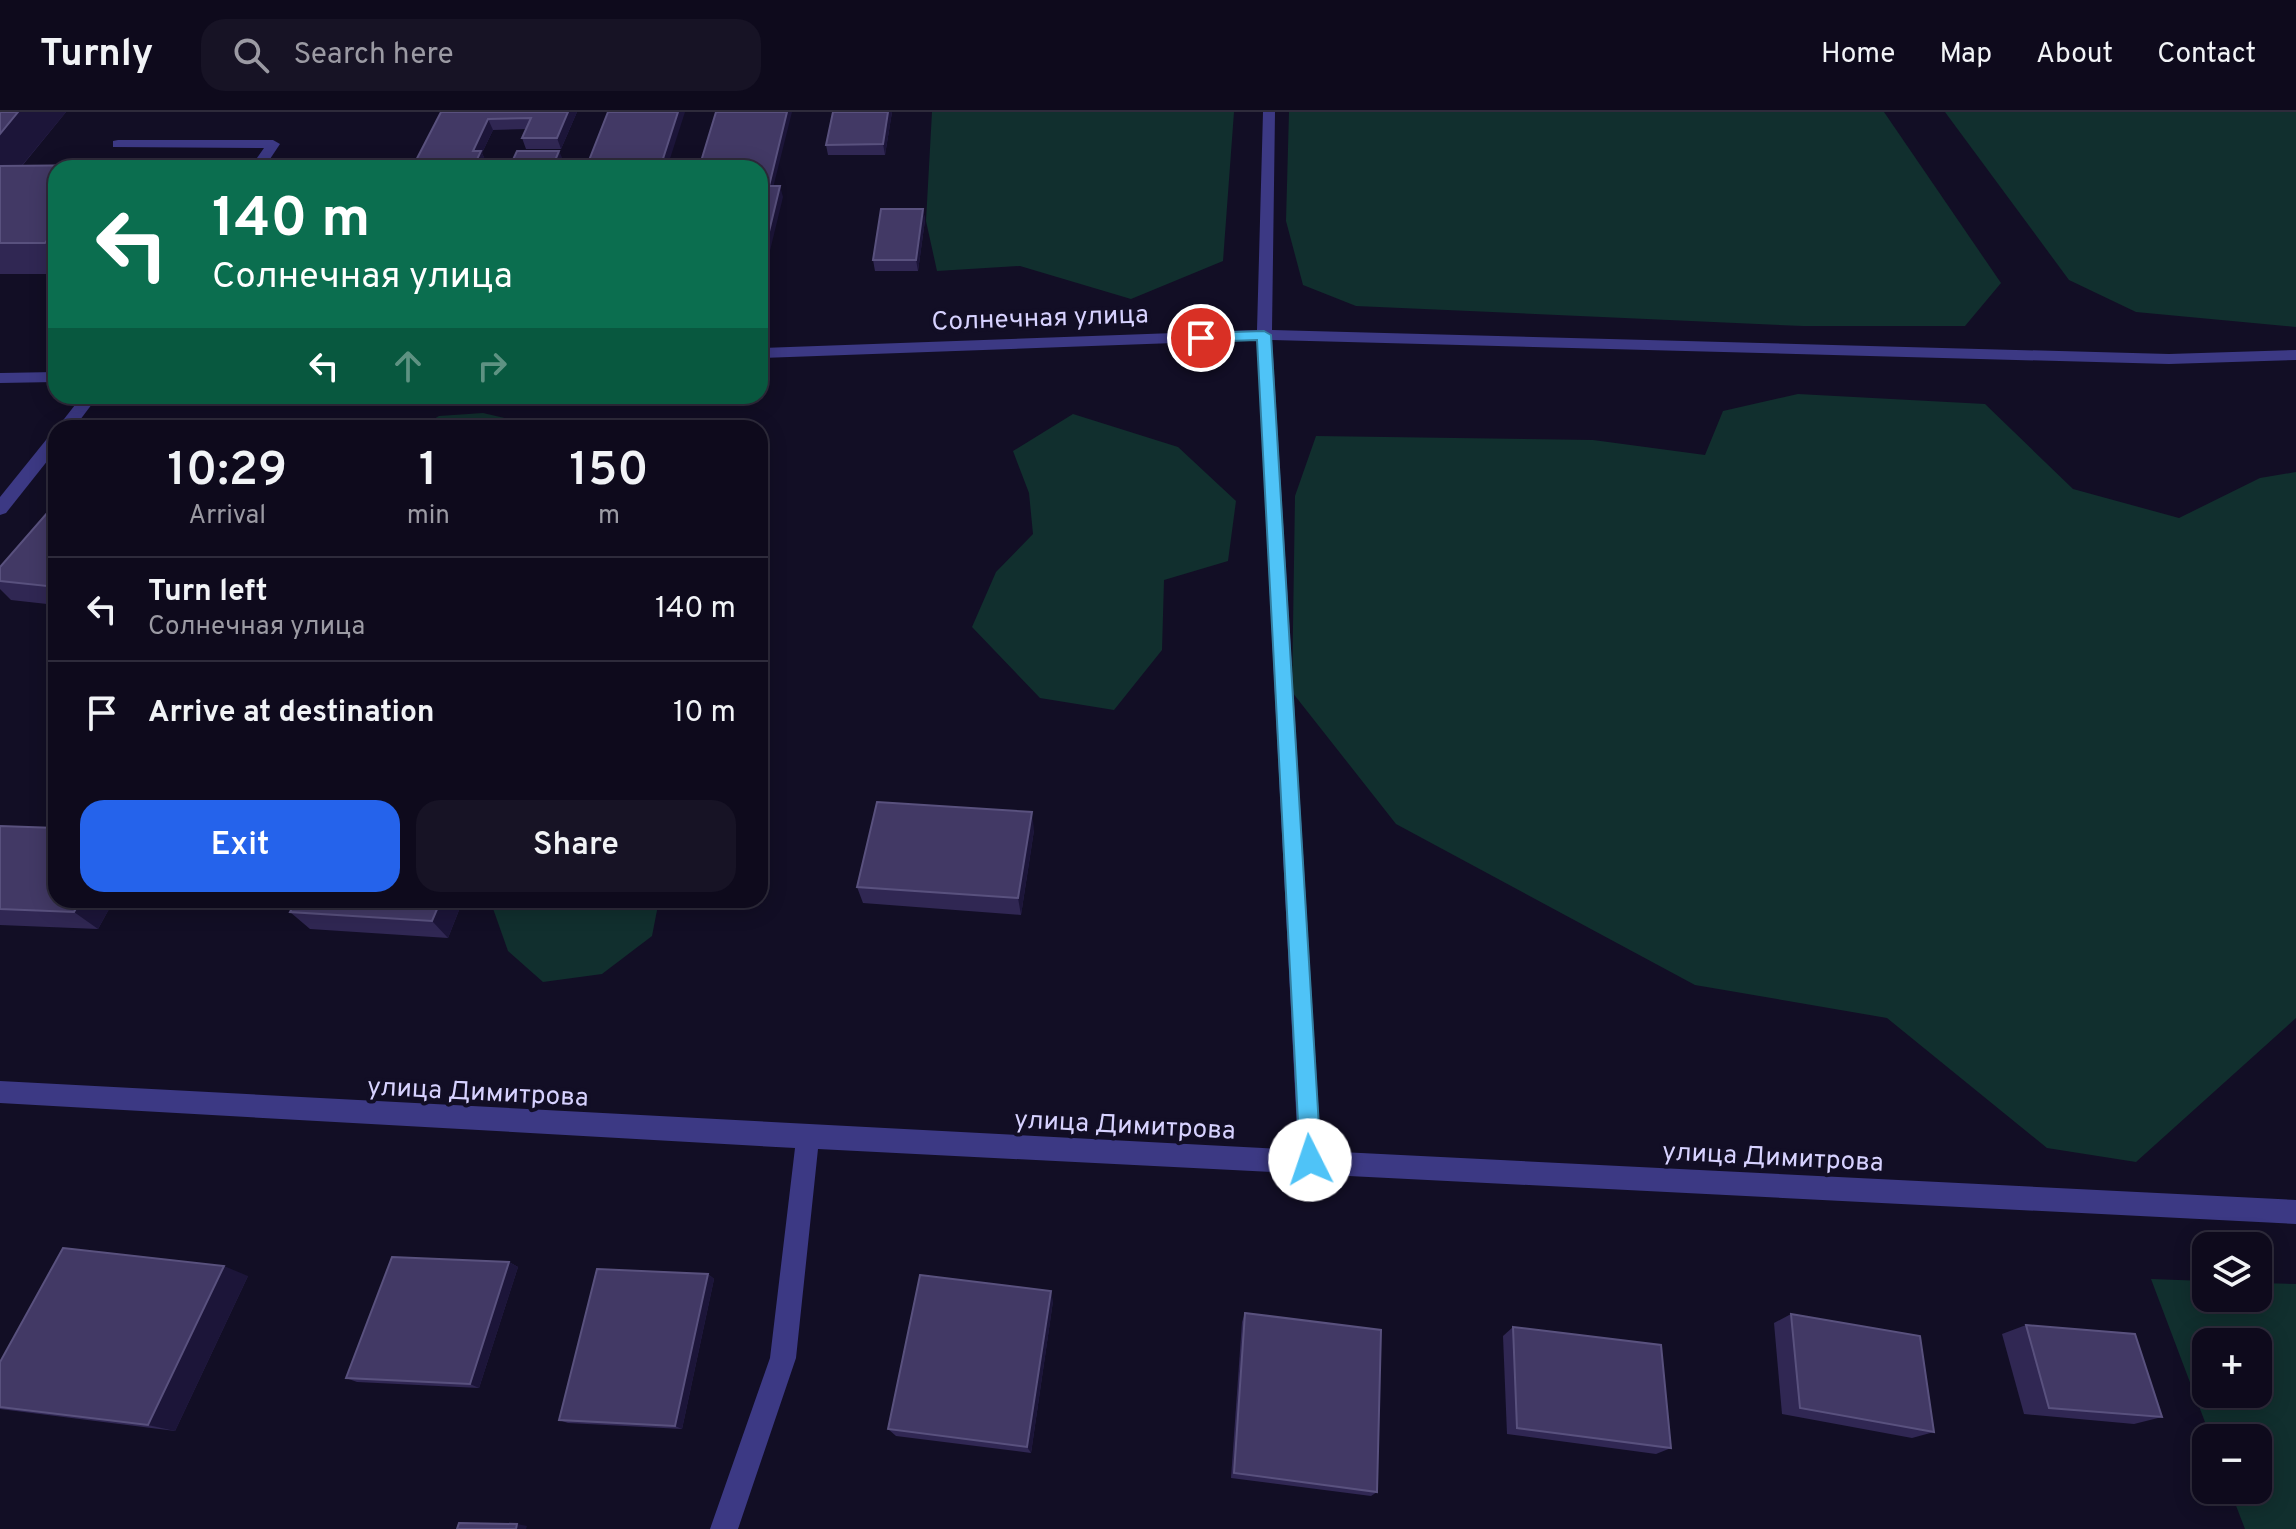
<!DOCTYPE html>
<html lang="en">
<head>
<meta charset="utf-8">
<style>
  :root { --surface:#0e0a1c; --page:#171325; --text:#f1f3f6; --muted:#9b9aa3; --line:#2e2b3b; --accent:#2563eb }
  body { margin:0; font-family:Overpass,sans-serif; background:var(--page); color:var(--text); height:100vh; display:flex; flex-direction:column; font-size:30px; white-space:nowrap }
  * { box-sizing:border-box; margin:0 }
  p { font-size:26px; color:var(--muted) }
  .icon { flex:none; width:44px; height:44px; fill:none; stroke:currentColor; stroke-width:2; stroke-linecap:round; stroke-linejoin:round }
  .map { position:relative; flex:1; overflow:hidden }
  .drawer { position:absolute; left:48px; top:308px; width:720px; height:488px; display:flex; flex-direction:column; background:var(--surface); border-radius:24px; box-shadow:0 4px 20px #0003,0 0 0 2px var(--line) }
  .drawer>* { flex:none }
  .guide { position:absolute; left:48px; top:48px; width:720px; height:244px; border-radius:24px; box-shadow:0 4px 20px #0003,0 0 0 2px var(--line); background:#0b6e4f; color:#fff; overflow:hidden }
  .tools { position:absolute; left:2192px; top:1120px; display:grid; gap:16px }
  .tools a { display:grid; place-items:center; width:80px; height:80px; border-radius:16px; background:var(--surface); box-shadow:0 4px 20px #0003,0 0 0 2px var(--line); font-size:40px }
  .pin { position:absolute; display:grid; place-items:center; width:68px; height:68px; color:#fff; margin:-34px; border:4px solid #fff; border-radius:50%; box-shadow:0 2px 8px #0007 }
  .me { position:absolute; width:88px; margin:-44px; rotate:356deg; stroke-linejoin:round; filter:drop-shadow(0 0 6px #0008) }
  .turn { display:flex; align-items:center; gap:28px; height:168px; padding:0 32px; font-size:36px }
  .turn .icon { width:104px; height:104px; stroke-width:2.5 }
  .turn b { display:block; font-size:56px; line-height:68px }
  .lanes { display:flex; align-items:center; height:76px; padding:0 32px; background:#0003; justify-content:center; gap:40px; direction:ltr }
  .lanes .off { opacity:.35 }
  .eta { display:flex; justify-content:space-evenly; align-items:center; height:136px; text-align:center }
  .eta b { font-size:48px; font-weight:600; line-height:56px }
  .button { display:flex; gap:16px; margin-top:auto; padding:16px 32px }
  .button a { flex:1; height:92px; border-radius:24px; background:var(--accent); color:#fff; font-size:32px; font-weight:600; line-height:92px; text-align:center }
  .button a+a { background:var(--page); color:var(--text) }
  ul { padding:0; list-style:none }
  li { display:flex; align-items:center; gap:24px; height:104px; padding:0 32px; border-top:2px solid var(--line) }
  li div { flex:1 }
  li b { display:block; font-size:30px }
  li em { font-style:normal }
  header { display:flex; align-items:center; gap:48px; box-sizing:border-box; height:112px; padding:0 40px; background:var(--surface); border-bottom:2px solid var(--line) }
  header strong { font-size:38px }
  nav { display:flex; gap:44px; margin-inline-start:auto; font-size:28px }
  .search { width:560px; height:72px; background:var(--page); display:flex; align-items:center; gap:20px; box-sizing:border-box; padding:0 28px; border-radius:24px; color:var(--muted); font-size:30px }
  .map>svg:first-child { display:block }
  .green { fill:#112f2e; fill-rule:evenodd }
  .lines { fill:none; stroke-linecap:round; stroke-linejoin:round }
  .minor { fill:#3c3984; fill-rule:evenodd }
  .wall { fill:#302753 }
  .shaded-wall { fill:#1c1539 }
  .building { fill:#423965; stroke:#59517e; stroke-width:2 }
  .route { fill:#4fc3f7; stroke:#337fa1; stroke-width:2 }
  .labels { text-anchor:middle; stroke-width:8; stroke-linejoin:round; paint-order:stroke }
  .street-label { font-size:26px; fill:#d7d2ff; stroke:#120e25 }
</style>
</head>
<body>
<header>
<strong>Turnly</strong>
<div class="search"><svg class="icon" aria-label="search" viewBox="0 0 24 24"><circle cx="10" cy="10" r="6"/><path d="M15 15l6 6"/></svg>Search here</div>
<nav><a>Home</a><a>Map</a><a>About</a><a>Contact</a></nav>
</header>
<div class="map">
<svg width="2296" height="1417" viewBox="0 0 2296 1417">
  <rect width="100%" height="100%" fill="#120e25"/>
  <g class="green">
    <path d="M 932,0 L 1234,0 L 1223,149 L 1131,187 L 1020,154 L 937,159 L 926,109 Z"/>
    <path d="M 1289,0 L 1884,0 L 2001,171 L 1965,214 L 1803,214 L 1356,194 L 1303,173 L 1286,109 Z"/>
    <path d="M 1945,0 L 2296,0 L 2296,215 L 2136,200 L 2069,168 Z"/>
    <path d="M 1798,282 L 1985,292 L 2073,377 L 2179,406 L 2260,366 L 2296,360 L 2296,906 L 2136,1050 L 2047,1036 L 1887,906 L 1695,873 L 1396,712 L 1292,580 L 1295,384 L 1316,324 L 1593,328 L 1705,343 L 1723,299 Z"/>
    <path d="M 483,301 L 549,316 L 419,316 L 439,304 Z"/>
    <path d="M 1073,302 L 1178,335 L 1236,389 L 1228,449 L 1164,468 L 1162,538 L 1114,598 L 1040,586 L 972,515 L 996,460 L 1033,422 L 1029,381 L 1013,339 Z"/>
    <path d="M 490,788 L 659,788 L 652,824 L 602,862 L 543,870 L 508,839 Z"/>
    <path d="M 2151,1167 L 2206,1169 L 2206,1186 L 2258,1186 L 2258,1171 L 2296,1172 L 2296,1417 L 2245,1417 L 2230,1378 L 2258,1378 L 2258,1326 L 2211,1326 ZM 2206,1230 L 2258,1230 L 2258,1282 L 2206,1282 Z"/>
  </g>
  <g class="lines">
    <g class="minor">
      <path d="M 1263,0 L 1275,0 L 1272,218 L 2169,242 L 2296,238 L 2296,248 L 2169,252 L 1272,228 L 1321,1039 L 2296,1088 L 2296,1112 L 818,1037 L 796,1246 L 738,1417 L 710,1417 L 770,1246 L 795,1036 L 0,991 L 0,969 L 1298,1038 L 1257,228 L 760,246 L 760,236 L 1257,218 Z"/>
      <path d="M 118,28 L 273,28 L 280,32 L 264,56 L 250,56 L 264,36 L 113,35 L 113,29 Z"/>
      <path d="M 56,260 L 56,270 L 0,271 L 0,261 Z"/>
      <path d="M 82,284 L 98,284 L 74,316 L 57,316 Z"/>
      <path d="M 56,322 L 56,338 L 6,401 L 0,403 L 0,385 L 50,323 Z"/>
    </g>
  </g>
  <g class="wall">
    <path d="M 0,0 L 66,0 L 22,54 L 104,53 L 106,56 L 56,56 L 56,162 L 0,162 Z"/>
    <path d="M 441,0 L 577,0 L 561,37 L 526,37 L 522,26 L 526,17 L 493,18 L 482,41 L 486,50 Z"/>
    <path d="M 892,0 L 885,43 L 828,43 L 826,33 Z"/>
    <path d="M 923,97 L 925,108 L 918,159 L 875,159 L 873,148 Z"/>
    <path d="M 56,400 L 56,493 L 11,488 L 0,477 L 0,455 Z"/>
    <path d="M 0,714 L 56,788 L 114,788 L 98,817 L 0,813 Z"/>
    <path d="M 1034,718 L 1021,803 L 863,791 L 857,775 Z"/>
    <path d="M 296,788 L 463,788 L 448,826 L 310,817 L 290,800 Z"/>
    <path d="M 509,1150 L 518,1155 L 479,1276 L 357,1270 L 346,1266 Z"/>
    <path d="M 708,1162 L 714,1167 L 682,1317 L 568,1311 L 559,1308 Z"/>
    <path d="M 248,1164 L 175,1319 L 0,1297 L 0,1250 Z"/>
    <path d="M 1053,1189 L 1031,1341 L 896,1324 L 888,1317 Z"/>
    <path d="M 1245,1201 L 1377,1380 L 1371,1384 L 1231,1366 L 1242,1210 Z"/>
    <path d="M 1791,1202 L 1934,1320 L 1912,1326 L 1782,1302 L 1774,1211 Z"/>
    <path d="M 2026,1213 L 2162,1305 L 2134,1312 L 2024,1302 L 2002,1222 Z"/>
    <path d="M 1513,1215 L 1671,1336 L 1656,1342 L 1507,1322 L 1503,1224 Z"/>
  </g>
  <g class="shaded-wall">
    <path d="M 18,0 L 66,0 L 0,80 L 0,22 Z"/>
    <path d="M 568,0 L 577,0 L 561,37 L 557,26 Z"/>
    <path d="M 678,0 L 685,0 L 667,56 L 660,56 Z"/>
    <path d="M 787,0 L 792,0 L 771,84 L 769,74 Z"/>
    <path d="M 888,0 L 892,0 L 885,43 L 883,32 Z"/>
    <path d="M 488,7 L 493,18 L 482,41 L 486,50 L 483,56 L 473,56 L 473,39 Z"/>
    <path d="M 559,39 L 564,50 L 561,56 L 552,56 Z"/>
    <path d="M 780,74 L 783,85 L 760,180 L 760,157 Z"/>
    <path d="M 923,97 L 925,108 L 918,159 L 916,148 Z"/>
    <path d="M 56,116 L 56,145 L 45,131 Z"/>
    <path d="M 1032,700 L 1034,718 L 1021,803 L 1018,786 Z"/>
    <path d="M 81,788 L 114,788 L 98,817 L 74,800 Z"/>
    <path d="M 441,788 L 463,788 L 448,826 L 432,809 Z"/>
    <path d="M 509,1150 L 518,1155 L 479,1276 L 470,1272 Z"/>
    <path d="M 224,1154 L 248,1164 L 175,1319 L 148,1313 Z"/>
    <path d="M 708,1162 L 714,1167 L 682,1317 L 675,1314 Z"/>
    <path d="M 1051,1179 L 1053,1189 L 1031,1341 L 1027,1335 Z"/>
    <path d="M 517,1412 L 527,1414 L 526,1417 L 516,1417 Z"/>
  </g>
  <g class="building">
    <path d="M 0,0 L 18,0 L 0,22 Z"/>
    <path d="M 441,0 L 568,0 L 557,26 L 522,26 L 531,6 L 488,7 L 473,39 L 481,39 L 473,56 L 412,56 Z"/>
    <path d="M 608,0 L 678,0 L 660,56 L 586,56 Z"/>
    <path d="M 716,0 L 787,0 L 769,74 L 780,74 L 760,157 L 760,56 L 699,56 Z"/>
    <path d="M 833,0 L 888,0 L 883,32 L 826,33 Z"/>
    <path d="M 517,39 L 559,39 L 552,56 L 485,56 L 487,52 L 511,52 Z"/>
    <path d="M 104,53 L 102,56 L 56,56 L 56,116 L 45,131 L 0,131 L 0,54 Z"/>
    <path d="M 881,97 L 923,97 L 916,148 L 873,148 Z"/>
    <path d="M 48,400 L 56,400 L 56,475 L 0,469 L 0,455 Z"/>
    <path d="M 877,690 L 1032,700 L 1018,786 L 857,775 Z"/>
    <path d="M 0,714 L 56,716 L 56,788 L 81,788 L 74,800 L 0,797 Z"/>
    <path d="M 296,788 L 441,788 L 432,809 L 290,800 Z"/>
    <path d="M 63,1136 L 224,1154 L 148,1313 L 0,1295 L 0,1250 Z"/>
    <path d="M 392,1145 L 509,1150 L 470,1272 L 346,1266 Z"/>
    <path d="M 597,1157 L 708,1162 L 675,1314 L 559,1308 Z"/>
    <path d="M 920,1163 L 1051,1179 L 1027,1335 L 888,1317 Z"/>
    <path d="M 1245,1201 L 1381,1218 L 1377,1380 L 1234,1361 Z"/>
    <path d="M 1791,1202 L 1920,1224 L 1934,1320 L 1800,1296 Z"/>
    <path d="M 2026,1213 L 2135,1222 L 2162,1305 L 2049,1296 Z"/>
    <path d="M 1513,1215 L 1661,1233 L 1671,1336 L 1517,1316 Z"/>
    <path d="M 459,1411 L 517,1412 L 516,1417 L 457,1417 Z"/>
  </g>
  <path class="route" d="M 1264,219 L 1271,223 L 1321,1048 L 1318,1055 L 1310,1058 L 1303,1055 L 1300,1048 L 1257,228 L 1201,230 L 1194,226 L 1201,221 Z"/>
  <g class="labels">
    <g class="street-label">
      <text transform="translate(1040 205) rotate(-2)" y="9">Солнечная улица</text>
      <text transform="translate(478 979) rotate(3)" y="9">улица Димитрова</text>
      <text transform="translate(1125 1012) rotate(3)" y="9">улица Димитрова</text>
      <text transform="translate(1773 1044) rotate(3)" y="9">улица Димитрова</text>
    </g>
  </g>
</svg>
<div class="tools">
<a><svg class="icon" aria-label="layers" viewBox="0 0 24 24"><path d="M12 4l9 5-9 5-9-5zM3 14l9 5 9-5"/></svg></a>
<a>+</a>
<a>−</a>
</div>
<div class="pin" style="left:1201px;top:226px;background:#d93025"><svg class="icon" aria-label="arrive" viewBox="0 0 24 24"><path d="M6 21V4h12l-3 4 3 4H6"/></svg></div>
<svg class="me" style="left:1310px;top:1048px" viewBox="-20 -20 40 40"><circle r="19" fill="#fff"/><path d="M0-13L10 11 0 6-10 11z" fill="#4fc3f7"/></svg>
<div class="guide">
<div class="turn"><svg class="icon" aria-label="left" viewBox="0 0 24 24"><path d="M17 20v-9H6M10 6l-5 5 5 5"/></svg><div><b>140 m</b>Солнечная улица</div></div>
<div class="lanes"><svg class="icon" aria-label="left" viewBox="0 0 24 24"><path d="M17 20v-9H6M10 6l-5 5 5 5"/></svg><svg class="icon off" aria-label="ahead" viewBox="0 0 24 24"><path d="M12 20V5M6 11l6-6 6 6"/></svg><svg class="icon off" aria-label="right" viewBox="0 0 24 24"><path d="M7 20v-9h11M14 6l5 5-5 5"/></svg></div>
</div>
<section class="drawer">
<div class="eta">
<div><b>10:29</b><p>Arrival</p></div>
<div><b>1</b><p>min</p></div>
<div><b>150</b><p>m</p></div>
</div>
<ul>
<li><svg class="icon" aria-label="left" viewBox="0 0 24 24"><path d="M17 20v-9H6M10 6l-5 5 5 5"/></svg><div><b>Turn left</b><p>Солнечная улица</p></div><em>140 m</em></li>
<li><svg class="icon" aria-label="arrive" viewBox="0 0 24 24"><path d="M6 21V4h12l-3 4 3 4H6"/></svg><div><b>Arrive at destination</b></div><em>10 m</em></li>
</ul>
<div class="button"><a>Exit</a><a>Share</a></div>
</section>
</div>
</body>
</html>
